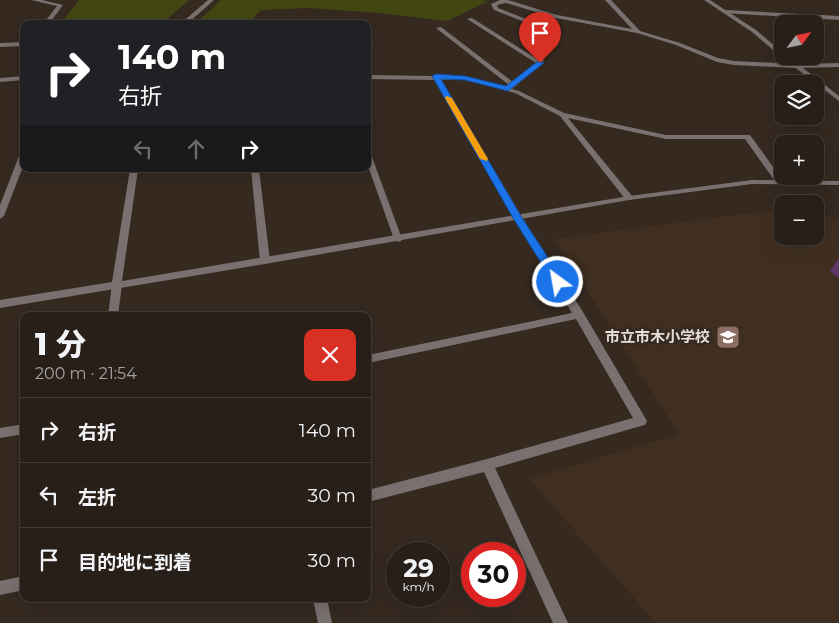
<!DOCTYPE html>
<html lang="ja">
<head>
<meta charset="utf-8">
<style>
  :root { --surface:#281f18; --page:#302721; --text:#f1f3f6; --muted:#a5a2a2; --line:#443d37 }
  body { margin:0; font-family:Montserrat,"Noto Sans JP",sans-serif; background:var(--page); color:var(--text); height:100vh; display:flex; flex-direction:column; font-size:19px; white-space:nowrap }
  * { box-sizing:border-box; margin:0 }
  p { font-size:16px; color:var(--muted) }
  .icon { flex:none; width:28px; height:28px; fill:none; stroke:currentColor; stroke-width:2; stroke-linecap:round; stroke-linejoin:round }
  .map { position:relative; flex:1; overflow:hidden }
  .details { position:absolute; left:20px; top:312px; width:351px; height:290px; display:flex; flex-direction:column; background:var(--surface); border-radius:10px; box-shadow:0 5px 20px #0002,0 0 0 1px var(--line) }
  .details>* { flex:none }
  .banner { position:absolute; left:20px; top:20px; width:351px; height:152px; border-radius:10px; box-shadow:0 5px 20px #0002,0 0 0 1px var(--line); background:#202124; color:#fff; overflow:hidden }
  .needle { width:32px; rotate:57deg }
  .controls { position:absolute; left:774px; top:15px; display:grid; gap:10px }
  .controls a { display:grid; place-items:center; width:50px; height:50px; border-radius:10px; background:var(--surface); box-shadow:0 5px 20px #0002,0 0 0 1px var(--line); font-size:25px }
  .speed { position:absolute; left:386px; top:542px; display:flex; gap:10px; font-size:25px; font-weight:700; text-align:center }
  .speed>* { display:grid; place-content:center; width:65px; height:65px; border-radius:50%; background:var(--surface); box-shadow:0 5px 20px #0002,0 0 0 1px var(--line); line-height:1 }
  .speed small { font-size:12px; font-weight:400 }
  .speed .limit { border:8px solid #d22; background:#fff; color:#111 }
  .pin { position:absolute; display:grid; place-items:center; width:42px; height:42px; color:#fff; margin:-51px -21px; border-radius:50% 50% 50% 0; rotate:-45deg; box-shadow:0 0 5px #0007 }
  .pin .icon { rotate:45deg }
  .me { position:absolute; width:55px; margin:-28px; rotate:328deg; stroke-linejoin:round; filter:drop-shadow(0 0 4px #0008) }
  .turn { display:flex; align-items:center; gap:18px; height:105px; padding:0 15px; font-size:22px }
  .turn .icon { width:65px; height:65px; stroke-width:2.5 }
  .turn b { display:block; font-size:35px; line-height:42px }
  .lanes { display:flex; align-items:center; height:48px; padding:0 15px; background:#0003; justify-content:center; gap:25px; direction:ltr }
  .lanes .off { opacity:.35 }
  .round { display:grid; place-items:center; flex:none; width:52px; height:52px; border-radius:10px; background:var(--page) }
  .headline { display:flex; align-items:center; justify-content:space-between; height:85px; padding:0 15px }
  h1 { font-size:30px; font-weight:800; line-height:38px }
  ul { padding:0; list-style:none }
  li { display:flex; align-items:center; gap:15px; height:65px; padding:0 15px; border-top:1px solid var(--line) }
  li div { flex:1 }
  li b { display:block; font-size:19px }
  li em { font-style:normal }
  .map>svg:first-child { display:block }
  .built { fill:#402f21 }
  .green { fill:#424712 }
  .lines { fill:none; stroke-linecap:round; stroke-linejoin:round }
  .minor { fill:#79716f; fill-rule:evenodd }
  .tertiary { fill:#79716f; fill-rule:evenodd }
  .wall { fill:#5c3768 }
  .route { fill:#1a73e8; stroke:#114b97 }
  .slow { fill:#f59e0b }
  .labels { text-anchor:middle; stroke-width:5; stroke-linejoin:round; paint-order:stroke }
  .poi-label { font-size:15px; font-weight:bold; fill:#e6ded8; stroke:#352920; text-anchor:end }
</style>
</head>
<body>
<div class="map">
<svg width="839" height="623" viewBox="0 0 839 623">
  <rect width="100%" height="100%" fill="#352920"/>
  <path class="built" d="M 782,209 L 782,236 L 815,236 L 815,214 L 839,219 L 839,623 L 656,623 L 529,479 L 679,434 L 554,239 Z"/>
  <g class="green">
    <path d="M 79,0 L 189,0 L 165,21 L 111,24 L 60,24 Z"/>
    <path d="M 221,0 L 483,0 L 488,1 L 447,21 L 379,13 L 309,8 L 261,10 L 252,19 L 266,24 L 195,24 Z"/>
  </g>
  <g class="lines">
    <g class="minor">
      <path d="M 31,0 L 42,0 L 63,5 L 49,24 L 43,24 L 57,6 Z"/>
      <path d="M 500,0 L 508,0 L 557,15 L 632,29 L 605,0 L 611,0 L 640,31 L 680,43 L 718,58 L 734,61 L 796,64 L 839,63 L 839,67 L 796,68 L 734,65 L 717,62 L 676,45 L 637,33 L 556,18 L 506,3 L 497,5 L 498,8 L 539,24 C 545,39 544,48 543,63 L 512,89 L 519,91 L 564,113 L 666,135 L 750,135 L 784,182 L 783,184 L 777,184 L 745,139 L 666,139 L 568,118 L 632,196 L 632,200 L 626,200 L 560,116 L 515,93 L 465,80 L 441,80 L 522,217 L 583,312 L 647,421 L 645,425 L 641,426 L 495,468 L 568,623 L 553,623 L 484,472 L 368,502 L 368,490 L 487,459 L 633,418 L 576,319 L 368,363 L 368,355 L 572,313 L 514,217 L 435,80 L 368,79 L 368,75 L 433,76 L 436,74 L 439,76 L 465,76 L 506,87 L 509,85 L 436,28 L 441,27 L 513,82 L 536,63 L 467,19 L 472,18 L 537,59 L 539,48 L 535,26 L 494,10 L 491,4 Z"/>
      <path d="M 726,10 L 839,16 L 839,20 L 724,13 L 723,12 Z"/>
      <path d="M 24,42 L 24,46 L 0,47 L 0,43 Z"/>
      <path d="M 24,76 L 24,80 L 0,82 L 0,78 Z"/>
      <path d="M 21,151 L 24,151 L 24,164 L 4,216 L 0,219 L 0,205 Z"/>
      <path d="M 368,155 L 372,157 L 402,239 L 401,241 L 398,242 L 394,239 L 368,166 Z"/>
      <path d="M 251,169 L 259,169 L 270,261 L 265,264 L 260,261 Z"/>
      <path d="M 117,281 L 122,284 L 118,316 L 108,316 L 112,284 Z"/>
      <path d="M 24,424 L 24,434 L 0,438 L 0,428 Z"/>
      <path d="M 24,576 L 24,590 L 0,595 L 0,581 Z"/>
      <path d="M 313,599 L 327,599 L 332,623 L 318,623 Z"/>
    </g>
    <g class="tertiary">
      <path d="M 208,0 L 214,0 L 187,24 L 180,24 Z"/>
      <path d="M 704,0 L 710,0 L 756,30 L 782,52 L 782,56 L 788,56 L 839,96 L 839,101 L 780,56 L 752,32 Z"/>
      <path d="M 130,169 L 138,169 L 122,281 L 629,196 L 752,180 L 839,181 L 839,185 L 752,184 L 629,200 L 265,264 L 0,308 L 0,300 L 112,282 Z"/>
    </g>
  </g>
  <path class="wall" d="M 839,258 L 839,278 L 830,271 Z"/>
  <path class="route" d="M 538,61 L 544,63 L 508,91 L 465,80 L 441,79 L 522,218 L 564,282 L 558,286 L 555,285 L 513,218 L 432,76 L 436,74 L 465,76 L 506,86 Z"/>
  <path class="slow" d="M 446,96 L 452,98 L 488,159 L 487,161 L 480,159 L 445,98 Z"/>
  <defs>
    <g id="school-square" transform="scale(1.25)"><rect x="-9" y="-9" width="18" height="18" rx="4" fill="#8d6e63" stroke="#352920"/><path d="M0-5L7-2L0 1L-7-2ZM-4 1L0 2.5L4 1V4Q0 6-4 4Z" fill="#fff"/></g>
  </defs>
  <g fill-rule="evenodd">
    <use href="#school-square" x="728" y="337"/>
  </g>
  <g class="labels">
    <g class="poi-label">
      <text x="710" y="342">市立市木小学校</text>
    </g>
  </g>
</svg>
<div class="controls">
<a><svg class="needle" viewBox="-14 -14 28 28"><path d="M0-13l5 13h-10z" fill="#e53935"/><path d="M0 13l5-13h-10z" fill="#a5a2a2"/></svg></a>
<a><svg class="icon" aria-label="layers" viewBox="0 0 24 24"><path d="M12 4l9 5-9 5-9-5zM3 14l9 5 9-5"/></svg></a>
<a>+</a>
<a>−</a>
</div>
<div class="speed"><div>29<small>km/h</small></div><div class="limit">30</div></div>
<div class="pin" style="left:540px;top:63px;background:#d93025"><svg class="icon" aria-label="arrive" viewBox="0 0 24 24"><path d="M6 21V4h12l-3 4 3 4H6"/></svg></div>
<svg class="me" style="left:558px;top:282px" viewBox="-20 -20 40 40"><circle r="17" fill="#1a73e8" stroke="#fff" stroke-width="3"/><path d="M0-11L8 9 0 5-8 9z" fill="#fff"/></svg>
<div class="banner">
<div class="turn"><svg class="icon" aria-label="right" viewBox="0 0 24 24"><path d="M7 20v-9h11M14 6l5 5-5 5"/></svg><div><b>140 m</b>右折</div></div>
<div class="lanes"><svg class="icon off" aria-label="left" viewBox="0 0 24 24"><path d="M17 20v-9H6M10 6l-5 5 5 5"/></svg><svg class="icon off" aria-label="ahead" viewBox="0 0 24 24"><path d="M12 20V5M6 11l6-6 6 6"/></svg><svg class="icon" aria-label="right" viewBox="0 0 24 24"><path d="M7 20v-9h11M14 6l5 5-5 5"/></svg></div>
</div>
<section class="details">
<div class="headline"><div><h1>1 分</h1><p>200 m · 21:54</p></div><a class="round" style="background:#d93025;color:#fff"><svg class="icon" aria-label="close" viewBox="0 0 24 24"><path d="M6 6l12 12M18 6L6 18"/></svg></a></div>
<ul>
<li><svg class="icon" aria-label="right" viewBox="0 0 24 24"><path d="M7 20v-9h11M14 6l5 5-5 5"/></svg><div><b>右折</b></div><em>140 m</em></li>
<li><svg class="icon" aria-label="left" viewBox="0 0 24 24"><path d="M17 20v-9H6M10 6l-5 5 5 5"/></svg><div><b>左折</b></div><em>30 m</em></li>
<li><svg class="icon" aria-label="arrive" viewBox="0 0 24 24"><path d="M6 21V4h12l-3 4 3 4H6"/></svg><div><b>目的地に到着</b></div><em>30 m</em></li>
</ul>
</section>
</div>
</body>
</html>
